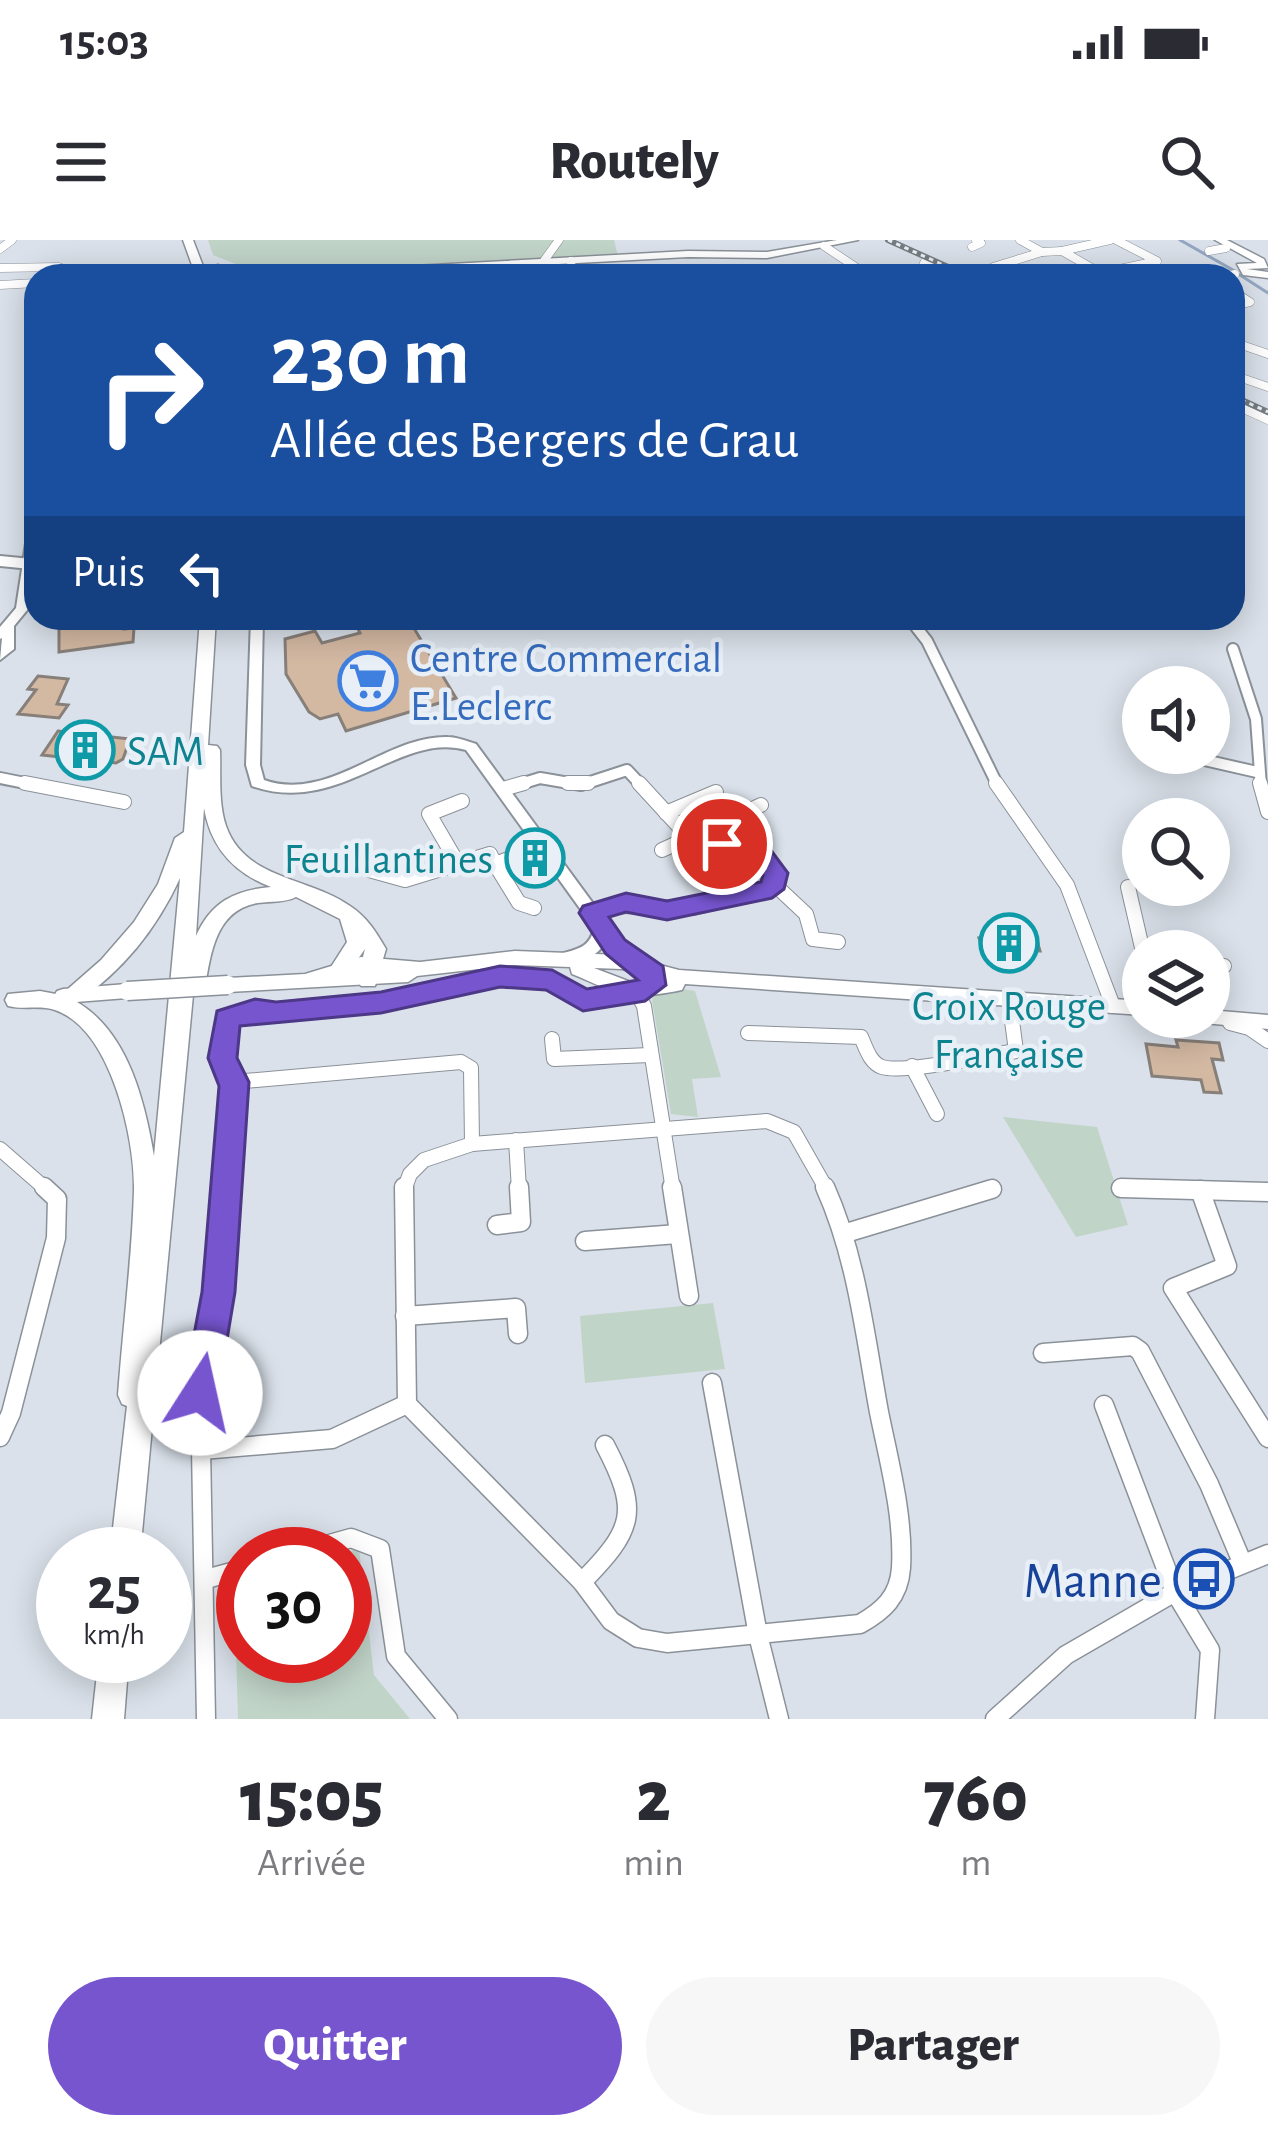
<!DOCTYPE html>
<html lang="fr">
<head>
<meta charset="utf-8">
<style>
  :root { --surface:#fff; --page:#f7f7f7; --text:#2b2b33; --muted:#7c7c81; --accent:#7655cf }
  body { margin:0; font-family:"Alegreya Sans",sans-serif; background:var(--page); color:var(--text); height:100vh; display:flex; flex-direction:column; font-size:45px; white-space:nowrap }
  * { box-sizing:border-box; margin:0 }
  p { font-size:39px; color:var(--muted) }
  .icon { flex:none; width:66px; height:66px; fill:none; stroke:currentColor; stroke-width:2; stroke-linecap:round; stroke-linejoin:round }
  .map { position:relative; height:1479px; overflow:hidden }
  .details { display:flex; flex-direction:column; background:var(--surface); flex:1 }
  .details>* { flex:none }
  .guide { position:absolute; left:24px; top:24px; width:1221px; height:366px; border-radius:36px; box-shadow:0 6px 30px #0003; background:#1a4fa0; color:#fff; overflow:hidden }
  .controls { position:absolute; left:1122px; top:426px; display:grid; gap:24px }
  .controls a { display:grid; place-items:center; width:108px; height:108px; border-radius:50%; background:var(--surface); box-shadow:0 6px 30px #0003; font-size:60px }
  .speed { position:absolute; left:36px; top:1287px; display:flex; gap:24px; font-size:60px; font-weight:700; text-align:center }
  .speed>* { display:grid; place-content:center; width:156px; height:156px; border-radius:50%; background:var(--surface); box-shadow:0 6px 30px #0003; line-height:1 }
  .speed small { font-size:30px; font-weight:400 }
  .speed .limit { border:18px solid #d22; background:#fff; color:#111 }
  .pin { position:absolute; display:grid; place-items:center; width:102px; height:102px; color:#fff; margin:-51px; border:6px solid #fff; border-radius:50%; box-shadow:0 3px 12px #0007 }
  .me { position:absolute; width:132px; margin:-66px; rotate:10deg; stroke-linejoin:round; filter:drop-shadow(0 0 9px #0008) }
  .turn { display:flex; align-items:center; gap:42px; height:252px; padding:0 48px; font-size:54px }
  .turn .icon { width:156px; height:156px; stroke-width:2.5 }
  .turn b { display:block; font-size:84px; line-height:102px }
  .then { display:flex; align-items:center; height:114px; padding:0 48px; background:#0003; gap:24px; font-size:45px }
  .eta { display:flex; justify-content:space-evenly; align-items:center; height:204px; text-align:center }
  .eta b { font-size:72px; font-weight:800; line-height:84px }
  .primary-button { display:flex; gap:24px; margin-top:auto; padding:24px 48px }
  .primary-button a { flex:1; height:138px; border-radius:72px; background:var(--accent); color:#fff; font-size:48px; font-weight:800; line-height:138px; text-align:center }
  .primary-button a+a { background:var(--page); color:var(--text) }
  .status { display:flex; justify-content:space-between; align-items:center; height:84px; padding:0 60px; background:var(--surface); direction:ltr }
  .status svg { height:33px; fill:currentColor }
  header { display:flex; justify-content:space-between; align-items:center; height:156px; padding:0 48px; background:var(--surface); font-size:54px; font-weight:800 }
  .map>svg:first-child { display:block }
  .green { fill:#c1d4c8 }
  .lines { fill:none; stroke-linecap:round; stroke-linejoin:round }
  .stream { stroke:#94a7c1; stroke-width:3 }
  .building { fill:#d3b8a2; stroke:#877f79; stroke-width:3 }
  .minor-far3-casing { stroke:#8b9199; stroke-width:9 }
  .minor-far2-casing { stroke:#8b9199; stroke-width:14 }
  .minor-far1-casing { stroke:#8b9199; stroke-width:16 }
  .minor-casing { stroke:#8b9199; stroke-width:21 }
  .tertiary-casing { stroke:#8b9199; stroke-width:4 }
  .secondary-casing { stroke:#8b9199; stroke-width:3 }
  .primary-casing { stroke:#8b9199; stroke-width:3 }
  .minor-far3 { stroke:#fff; stroke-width:8 }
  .minor-far2 { stroke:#fff; stroke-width:10 }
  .minor-far1 { stroke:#fff; stroke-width:14 }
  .minor { stroke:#fff; stroke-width:18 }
  .tertiary { fill:#fff; fill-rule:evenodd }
  .secondary { fill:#fff; fill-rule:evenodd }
  .primary { fill:#fff; fill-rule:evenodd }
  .rail-casing { stroke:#777c82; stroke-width:6 }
  .rail { stroke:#e8eff7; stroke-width:3; stroke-dasharray:4.5; stroke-linecap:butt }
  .secondary-bridge-casing { stroke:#8b9199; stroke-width:21; stroke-linecap:butt }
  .secondary-bridge { stroke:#fff; stroke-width:18 }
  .route { fill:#7655cf; stroke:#4d3787; stroke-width:3 }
  .labels { text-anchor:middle; stroke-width:9; stroke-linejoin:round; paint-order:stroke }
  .shop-label { font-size:42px; fill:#366cbe; stroke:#e8eff7; text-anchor:start }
  .culture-label { font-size:42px; fill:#0d838f; stroke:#e8eff7; text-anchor:start }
  .near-transit-label { font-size:51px; fill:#164399; stroke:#e8eff7; text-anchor:end }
</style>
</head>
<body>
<div class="status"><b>15:03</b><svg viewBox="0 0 49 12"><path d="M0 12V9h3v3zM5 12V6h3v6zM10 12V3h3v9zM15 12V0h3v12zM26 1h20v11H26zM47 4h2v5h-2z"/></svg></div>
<header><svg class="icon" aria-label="menu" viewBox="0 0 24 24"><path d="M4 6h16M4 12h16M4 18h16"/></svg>Routely<svg class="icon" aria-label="search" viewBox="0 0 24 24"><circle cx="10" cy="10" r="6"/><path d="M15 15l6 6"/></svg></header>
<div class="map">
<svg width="1268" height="1479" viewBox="0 0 1268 1479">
  <rect width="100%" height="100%" fill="#dae1ea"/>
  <g class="green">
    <path d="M 208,0 L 614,0 L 618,16 L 253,31 L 213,15 Z"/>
    <path d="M 668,747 L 695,751 L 721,837 L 692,839 L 698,877 L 671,874 L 652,760 L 658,749 Z"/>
    <path d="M 1003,877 L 1097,887 L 1128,985 L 1076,997 Z"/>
    <path d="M 713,1063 L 725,1129 L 585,1143 L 580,1076 Z"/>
    <path d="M 359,1309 L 374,1435 L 410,1479 L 238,1479 L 234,1342 L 243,1340 L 243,1416 L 345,1416 L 345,1314 L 340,1314 Z"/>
  </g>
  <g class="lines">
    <g class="stream">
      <path d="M 1180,0 L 1233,30"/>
      <path d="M 1240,35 L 1268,53"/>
    </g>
  </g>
  <g class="building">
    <path d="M 69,378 L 125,378 L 124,389 L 134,388 L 133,402 L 59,412 L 59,383 Z"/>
    <path d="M 409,380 L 456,458 L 346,491 L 338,474 L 320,479 L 309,472 L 286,434 L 285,399 L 315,391 L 322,403 L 360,393 L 358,389 Z"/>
    <path d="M 38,436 L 68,439 L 57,464 L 68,465 L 59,478 L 18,474 L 36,450 L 28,449 Z"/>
    <path d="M 58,491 L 130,499 L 123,519 L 116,523 L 42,515 Z"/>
    <path d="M 1036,697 L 1040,711 L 983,710 L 979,698 Z"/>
    <path d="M 1176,800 L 1219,803 L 1223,820 L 1212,819 L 1221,853 L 1204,852 L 1201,840 L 1152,836 L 1146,804 L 1178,807 Z"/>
  </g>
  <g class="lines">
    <g class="minor-far3-casing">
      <g id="minor-far3">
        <path d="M 1020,0 L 1042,12 L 1062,11 L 1106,36"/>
        <path d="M 824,6 L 869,36"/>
        <path d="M 972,7 L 981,3 L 976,0"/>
        <path d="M 0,9 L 12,0"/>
        <path d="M 1062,11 L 1110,0"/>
        <path d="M 1209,11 L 1226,8"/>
        <path d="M 571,21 L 572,36"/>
        <path d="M 543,22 L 559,0"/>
        <path d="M 924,23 L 952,36"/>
        <path d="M 0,28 L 59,27 L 78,36"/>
        <path d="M 1101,33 L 1157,21 L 1116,0"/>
        <path d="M 1011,36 L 993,27 L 1042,12"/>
        <path d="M 1227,36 L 1235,34"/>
        <path d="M 0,45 L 36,43"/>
        <path d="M 1233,51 L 1250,62 L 1233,66"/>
        <path d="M 1233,102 L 1268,114"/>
        <path d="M 1233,135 L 1268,147"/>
        <path d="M 1233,164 L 1268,180"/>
      </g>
    </g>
    <g class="minor-far2-casing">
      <g id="minor-far2">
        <path d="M 0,321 L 31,324"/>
        <path d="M 909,378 L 927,401 L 998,546"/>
        <path d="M 1233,409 L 1256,479 L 1261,546"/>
        <path d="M 1178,514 L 1257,532"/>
        <path d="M 0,538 L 40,546"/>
        <path d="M 514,546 L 540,538 L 581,545 L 627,530 L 642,546"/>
      </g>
    </g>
    <g class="minor-far1-casing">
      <g id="minor-far1">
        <path d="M 25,543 L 124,562"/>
        <path d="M 568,543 L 588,543"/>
        <path d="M 996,543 L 1067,645 L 1113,766"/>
        <path d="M 1260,543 L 1268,572"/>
        <path d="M 503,549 L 524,543"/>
        <path d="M 666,573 L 716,552"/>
        <path d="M 662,610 L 761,565"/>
        <path d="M 457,622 L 429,574 L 462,561"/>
        <path d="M 495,624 L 519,663 L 534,668"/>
        <path d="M 369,630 L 405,640 L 490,614 L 495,624 L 543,606"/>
        <path d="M 775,645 L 806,674 L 813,699 L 838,702"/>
        <path d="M 1128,647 L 1143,712"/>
        <path d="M 592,673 L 622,666 L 693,668 L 772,649 L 776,633 L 746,603 L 696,605 L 639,543"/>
        <path d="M 1209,725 L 1224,726"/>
        <path d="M 636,751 L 644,766 L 673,950"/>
        <path d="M 1230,783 L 1249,788 L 1268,801"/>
        <path d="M 748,793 L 861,797 C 866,808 870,823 882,827 C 904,834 989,815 1016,811 L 1009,758"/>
        <path d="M 552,799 L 554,819 L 650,815"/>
        <path d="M 912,826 L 937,874"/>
        <path d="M 234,842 L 461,822 L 471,828 L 472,904"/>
        <path d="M 516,900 L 519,950"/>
        <path d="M 0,909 L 47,950"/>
        <path d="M 1121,948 L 1207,950"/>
        <path d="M 226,950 L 234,842 L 222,812 L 227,779 C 275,764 332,769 383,762 C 428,755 475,738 520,736 C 547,735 567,748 589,761 L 632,751"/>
        <path d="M 404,950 L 410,934 L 424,920 L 472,904 L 767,881 L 794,892 L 827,950"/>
        <path d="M 988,950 L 992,949"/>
      </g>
    </g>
    <g class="minor-casing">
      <g id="minor">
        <path d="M 404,947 L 407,1164 L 582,1342 L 611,1381 L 638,1398 L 667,1403 L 860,1384 C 883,1371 899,1357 901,1328 C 904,1276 889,1222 879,1172 C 865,1096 857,1018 825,947"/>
        <path d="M 672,947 L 689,1056"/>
        <path d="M 1121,948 L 1268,952"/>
        <path d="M 1200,950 L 1227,1026 L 1173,1048 L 1268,1198"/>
        <path d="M 497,985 L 521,982 L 519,947"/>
        <path d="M 846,993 L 992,949"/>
        <path d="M 585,1001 L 678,994"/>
        <path d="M 405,1076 L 516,1068 L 518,1094"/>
        <path d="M 1043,1113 L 1133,1106 L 1140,1111 L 1209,1244 L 1242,1322"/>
        <path d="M 712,1143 L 758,1395 L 779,1479"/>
        <path d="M 1104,1165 L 1175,1352 L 1210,1410 L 1205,1479"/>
        <path d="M 0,1197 L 11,1173 L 56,998 L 57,959 L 44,947"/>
        <path d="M 202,1210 L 332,1199 L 407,1164"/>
        <path d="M 294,1314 L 351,1298 L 380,1309 L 396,1416 L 448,1479"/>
        <path d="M 206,1339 L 243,1329"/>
        <path d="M 582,1342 C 634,1289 640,1272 605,1205"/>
        <path d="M 206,1479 L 200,1153 L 218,1052 L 226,947"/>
        <path d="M 995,1479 L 1066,1415 L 1175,1352 L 1268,1314"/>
      </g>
    </g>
    <g class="tertiary-casing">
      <g id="tertiary">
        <path d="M 186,33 L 190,34 L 191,36 L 182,36 Z"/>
        <path d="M 36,195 L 36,210 L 27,203 Z"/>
        <path d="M 36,274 L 36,316 L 28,369 L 14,386 L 14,409 L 0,420 L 2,398 L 0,399 L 0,387 L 16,368 L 30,277 Z"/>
        <path d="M 251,378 L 263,378 L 260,525 L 264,540 C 330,563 385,495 448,497 C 457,497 467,501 476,504 L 622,703 L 644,725 L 642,729 L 630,729 L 605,703 C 596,718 577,726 560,722 L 558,718 L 560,714 C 577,709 590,708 594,688 L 466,510 C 399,491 339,577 252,546 L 246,525 Z"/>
      </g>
    </g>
    <g class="secondary-casing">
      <g id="secondary">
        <path d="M 837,0 L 858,0 L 767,18 L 688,17 L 338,36 L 281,36 L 286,33 L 688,11 L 767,12 Z"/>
        <path d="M 1215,0 L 1227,0 L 1264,19 L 1268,28 L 1247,29 L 1268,32 L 1268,38 L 1243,35 L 1237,24 L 1257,23 Z"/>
        <path d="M 515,711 L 622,715 L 679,730 L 1143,761 L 1143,775 L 685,744 L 682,750 C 673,752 638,758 631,756 C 611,753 590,741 572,734 L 570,727 L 515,725 L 417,736 L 408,742 L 228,752 L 222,750 L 219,745 L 222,740 L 228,738 L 305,734 L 361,717 L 420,722 ZM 594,728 L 622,729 L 655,738 L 636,744 Z"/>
        <path d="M 127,744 L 133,746 L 136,751 L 133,756 L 127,758 L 63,763 L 57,761 L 54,756 L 57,751 L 63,749 Z"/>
        <path d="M 1209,770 L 1268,775 L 1268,789 L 1193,782 L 1191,777 L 1209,777 Z"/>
      </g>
    </g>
    <g class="primary-casing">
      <g id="primary">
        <path d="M 183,0 L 193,0 L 203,26 L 201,29 L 218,25 L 245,36 L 217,32 L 181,36 L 192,25 Z"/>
        <path d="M 200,378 L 216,378 L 208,505 L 217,506 L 220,510 C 221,534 218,562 226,586 C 245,640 309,637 350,666 C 367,677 376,692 386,709 L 375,746 L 361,746 L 357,740 L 365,709 L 346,736 L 332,736 L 329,730 L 347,702 L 340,679 L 296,657 C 284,663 272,661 258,663 C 216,670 211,712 205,747 L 201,753 L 193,755 L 140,1314 L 110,1314 L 127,1166 L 122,1164 L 118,1155 C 123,1087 132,1018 134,950 C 135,898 111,789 55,770 C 40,765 23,770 8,766 L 5,760 L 8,754 L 40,751 L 61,755 L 101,720 L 134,682 L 158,644 L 175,598 L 184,592 ZM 204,568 C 211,608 234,633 271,647 C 235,650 211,662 196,696 ZM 180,638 L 154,916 C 145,862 128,792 77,762 C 123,731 157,688 180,638 Z"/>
        <path d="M 99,1416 L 129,1416 L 124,1479 L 92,1479 Z"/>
      </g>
    </g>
    <use href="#minor-far3" class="minor-far3"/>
    <use href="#minor-far2" class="minor-far2"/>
    <use href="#minor-far1" class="minor-far1"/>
    <use href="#minor" class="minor"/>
    <use href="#tertiary" class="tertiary"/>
    <use href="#secondary" class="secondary"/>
    <use href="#primary" class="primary"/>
    <g class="rail-casing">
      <g id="rail">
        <path d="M 888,0 L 968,36"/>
        <path d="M 1233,156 L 1268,172"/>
      </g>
    </g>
    <use href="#rail" class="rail"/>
    <g class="secondary-bridge-casing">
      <path id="secondary-bridge" d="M 127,751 L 228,745"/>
    </g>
    <use href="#secondary-bridge" class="secondary-bridge"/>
  </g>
  <path class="route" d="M 722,596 L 764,601 L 788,633 L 784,649 L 772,658 L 667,680 L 626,672 L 609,677 L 625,700 L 663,726 L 666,745 L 645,761 L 583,771 L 546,750 L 500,747 L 381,773 L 240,786 L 237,818 L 249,842 L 235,1052 L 218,1153 L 212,1165 L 200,1170 L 188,1165 L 183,1153 L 202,1052 L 219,846 L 208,818 L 217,771 L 255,759 L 276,762 L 381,752 L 500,726 L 552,730 L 587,749 L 638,740 L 606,714 L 579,673 L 583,666 L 626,653 L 667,661 L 761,642 L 763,635 L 748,615 L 713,611 L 709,604 L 713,598 Z"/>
  <defs>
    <g id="supermarket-ring" transform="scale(3)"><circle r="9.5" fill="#e8eff7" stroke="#3f7fe0" stroke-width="1.5"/><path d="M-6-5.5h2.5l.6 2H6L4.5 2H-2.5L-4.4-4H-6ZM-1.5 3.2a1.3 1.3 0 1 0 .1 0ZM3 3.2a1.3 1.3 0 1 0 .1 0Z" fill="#3f7fe0"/></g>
    <g id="building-ring" transform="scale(3)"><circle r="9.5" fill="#e8eff7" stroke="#0f9aa8" stroke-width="1.5"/><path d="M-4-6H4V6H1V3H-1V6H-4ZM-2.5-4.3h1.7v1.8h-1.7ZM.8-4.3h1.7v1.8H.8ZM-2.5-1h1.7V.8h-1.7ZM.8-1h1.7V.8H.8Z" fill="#0f9aa8"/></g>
    <g id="bus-ring" transform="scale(3)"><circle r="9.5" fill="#e8eff7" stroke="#1a4fb4" stroke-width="1.5"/><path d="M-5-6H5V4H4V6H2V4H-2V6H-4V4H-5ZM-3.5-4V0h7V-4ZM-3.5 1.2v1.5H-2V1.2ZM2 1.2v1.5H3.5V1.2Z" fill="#1a4fb4"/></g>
  </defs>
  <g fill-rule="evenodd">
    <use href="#supermarket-ring" x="368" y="441"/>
    <use href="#building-ring" x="85" y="510"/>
    <use href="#building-ring" x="535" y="618"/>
    <use href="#building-ring" x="1009" y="703"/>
    <use href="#bus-ring" x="1204" y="1339"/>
  </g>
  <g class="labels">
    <g class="shop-label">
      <text x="410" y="432">Centre Commercial<tspan x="410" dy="48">E.Leclerc</tspan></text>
    </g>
    <g class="culture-label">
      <text x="127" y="525">SAM</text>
      <text x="493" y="633" text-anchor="end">Feuillantines</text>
      <text x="1009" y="780" text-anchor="middle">Croix Rouge<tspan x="1009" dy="48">Française</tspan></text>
    </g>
    <g class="near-transit-label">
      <text x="1162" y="1357">Manne</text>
    </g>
  </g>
</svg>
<div class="controls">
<a><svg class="icon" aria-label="sound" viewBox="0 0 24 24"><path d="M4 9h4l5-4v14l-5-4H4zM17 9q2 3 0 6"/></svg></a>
<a><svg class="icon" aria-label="search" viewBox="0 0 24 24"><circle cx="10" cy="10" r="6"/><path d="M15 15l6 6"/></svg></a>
<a><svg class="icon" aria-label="layers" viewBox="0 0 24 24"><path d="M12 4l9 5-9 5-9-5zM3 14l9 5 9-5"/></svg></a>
</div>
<div class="speed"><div>25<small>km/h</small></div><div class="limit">30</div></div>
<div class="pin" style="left:722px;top:604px;background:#d93025"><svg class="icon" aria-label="arrive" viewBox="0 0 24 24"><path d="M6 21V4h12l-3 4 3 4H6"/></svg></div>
<svg class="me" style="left:200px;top:1153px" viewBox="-20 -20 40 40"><circle r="19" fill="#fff"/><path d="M0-13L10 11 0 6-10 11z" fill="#7655cf"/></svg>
<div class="guide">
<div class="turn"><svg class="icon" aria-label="right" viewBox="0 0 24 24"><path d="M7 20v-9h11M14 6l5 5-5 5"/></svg><div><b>230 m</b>Allée des Bergers de Grau</div></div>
<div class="then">Puis<svg class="icon" aria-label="left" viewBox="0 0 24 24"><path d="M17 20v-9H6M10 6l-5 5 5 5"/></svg></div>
</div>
</div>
<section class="details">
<div class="eta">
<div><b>15:05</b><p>Arrivée</p></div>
<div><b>2</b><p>min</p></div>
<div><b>760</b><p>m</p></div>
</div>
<div class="primary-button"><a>Quitter</a><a>Partager</a></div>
</section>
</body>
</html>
